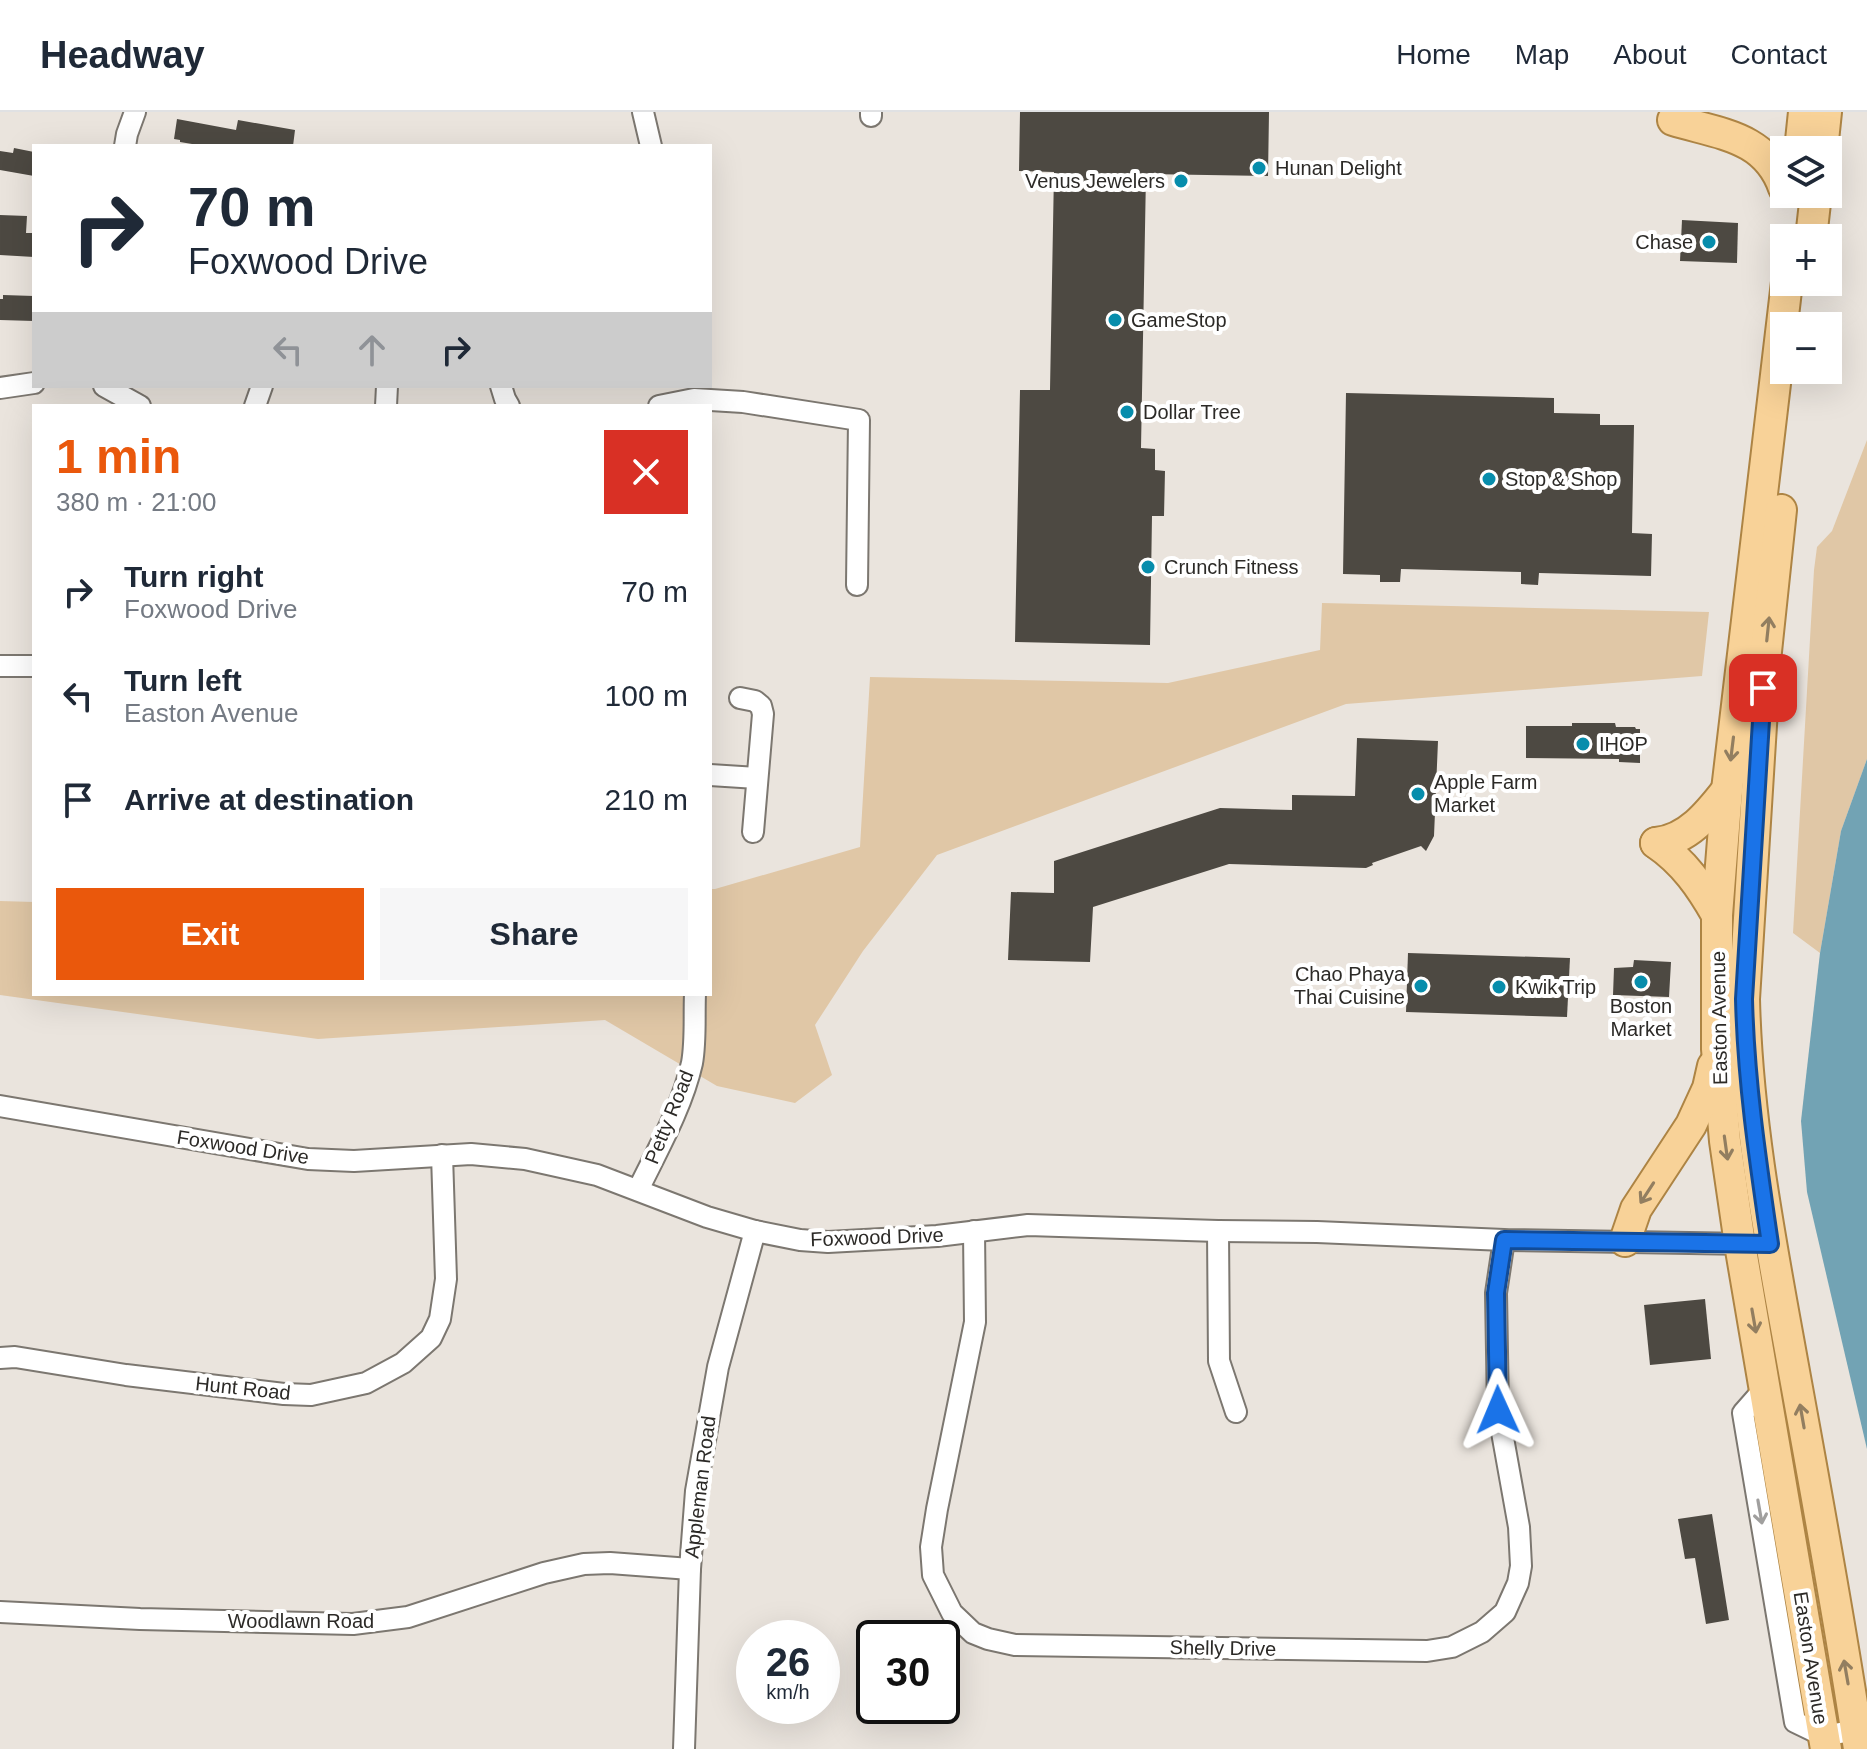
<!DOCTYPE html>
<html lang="en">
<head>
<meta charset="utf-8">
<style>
  :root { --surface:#fff; --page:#f6f6f7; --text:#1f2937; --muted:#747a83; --line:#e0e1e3; --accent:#ea580c }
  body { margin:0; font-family:Helvetica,sans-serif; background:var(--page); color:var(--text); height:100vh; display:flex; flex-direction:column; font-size:30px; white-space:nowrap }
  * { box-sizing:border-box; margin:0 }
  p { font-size:26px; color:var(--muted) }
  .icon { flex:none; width:44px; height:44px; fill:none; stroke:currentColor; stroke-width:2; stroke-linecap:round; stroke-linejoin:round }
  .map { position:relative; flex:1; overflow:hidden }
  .details { position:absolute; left:32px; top:292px; width:680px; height:592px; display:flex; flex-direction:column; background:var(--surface); border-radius:0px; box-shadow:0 8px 32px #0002 }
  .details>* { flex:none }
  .banner { position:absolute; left:32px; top:32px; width:680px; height:244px; border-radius:0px; box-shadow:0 8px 32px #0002; background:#fff; color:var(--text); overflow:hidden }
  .buttons { position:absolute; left:1770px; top:24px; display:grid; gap:16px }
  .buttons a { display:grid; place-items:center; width:72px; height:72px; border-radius:0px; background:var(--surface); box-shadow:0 8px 32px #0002; font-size:40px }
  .speed { position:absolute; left:736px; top:1508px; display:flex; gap:16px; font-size:40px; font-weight:700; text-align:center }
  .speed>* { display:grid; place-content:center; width:104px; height:104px; border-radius:50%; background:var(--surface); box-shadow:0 8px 32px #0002; line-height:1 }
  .speed small { font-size:20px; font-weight:400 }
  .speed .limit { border:4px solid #111; border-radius:12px; background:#fff; color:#111 }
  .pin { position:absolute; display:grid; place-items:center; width:68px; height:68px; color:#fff; margin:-34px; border-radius:16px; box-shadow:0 4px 12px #0006 }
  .me { position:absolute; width:88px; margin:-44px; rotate:359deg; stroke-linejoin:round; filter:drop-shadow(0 0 6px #0008) }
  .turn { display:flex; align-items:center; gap:28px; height:168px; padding:0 24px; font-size:36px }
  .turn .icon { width:104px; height:104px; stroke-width:2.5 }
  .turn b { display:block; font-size:56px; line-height:68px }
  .lanes { display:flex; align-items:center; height:76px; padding:0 24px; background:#0003; justify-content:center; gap:40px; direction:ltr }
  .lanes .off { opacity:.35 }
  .round { display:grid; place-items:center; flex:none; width:84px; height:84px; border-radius:0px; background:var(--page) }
  .head { display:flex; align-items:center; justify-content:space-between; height:136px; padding:0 24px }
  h1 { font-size:48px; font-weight:700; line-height:60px; color:var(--accent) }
  .action { display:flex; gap:16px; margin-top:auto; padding:16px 24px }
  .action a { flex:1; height:92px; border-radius:0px; background:var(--accent); color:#fff; font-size:32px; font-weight:700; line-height:92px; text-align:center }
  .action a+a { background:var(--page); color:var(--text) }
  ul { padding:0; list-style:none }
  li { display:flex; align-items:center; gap:24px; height:104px; padding:0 24px }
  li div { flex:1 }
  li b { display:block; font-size:30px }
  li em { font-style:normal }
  header { display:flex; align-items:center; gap:48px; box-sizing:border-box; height:112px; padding:0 40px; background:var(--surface); border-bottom:2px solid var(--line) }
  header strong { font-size:38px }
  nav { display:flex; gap:44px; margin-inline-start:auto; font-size:28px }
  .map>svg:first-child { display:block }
  .green { fill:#e0c7a6 }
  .water { fill:#72a3b4 }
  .building { fill:#4d4942 }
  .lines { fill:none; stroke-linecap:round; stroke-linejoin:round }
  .street-casing { stroke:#7c7770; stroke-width:24 }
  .primary-casing { stroke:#ad8444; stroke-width:34 }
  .street { stroke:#fff; stroke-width:20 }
  .primary { stroke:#f8d298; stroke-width:30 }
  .oneway { stroke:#927e60 }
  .oneway2 { stroke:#a09f9e }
  .route-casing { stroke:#114b97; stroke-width:20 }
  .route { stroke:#1a73e8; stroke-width:14 }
  .poi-dot { fill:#078dac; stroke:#fff; stroke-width:3 }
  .labels { text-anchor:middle; stroke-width:8; stroke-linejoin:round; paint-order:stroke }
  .poi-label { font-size:20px; fill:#2c2a27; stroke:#fff; text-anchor:start }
  .street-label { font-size:20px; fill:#2c2a27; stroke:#fff }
</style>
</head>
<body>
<header>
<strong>Headway</strong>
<nav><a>Home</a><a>Map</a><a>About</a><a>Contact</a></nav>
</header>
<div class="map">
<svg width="1867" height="1637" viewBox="0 0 1867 1637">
  <rect width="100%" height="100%" fill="#eae4dd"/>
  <g class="green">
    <path d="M 1867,328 L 1867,647 L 1841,719 L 1820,841 L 1793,821 L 1814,458 L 1817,435 L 1832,419 Z"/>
    <path d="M 1322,491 L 1709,500 L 1702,564 L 1346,592 L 937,743 L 863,839 L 815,913 L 832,963 L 795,991 L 717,974 L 605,908 L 318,927 L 0,883 L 0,789 L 34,790 L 34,882 L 710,882 L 710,777 L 715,777 L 860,735 L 870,565 L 1168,571 L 1320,538 Z"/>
  </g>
  <path class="water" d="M 1867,647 L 1867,1337 L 1807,1080 L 1801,1009 L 1820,841 L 1841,719 Z"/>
  <g class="building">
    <path d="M 1020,0 L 1269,0 L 1268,64 L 1146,62 L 1141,336 L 1155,337 L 1155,358 L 1165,359 L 1164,404 L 1152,404 L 1150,533 L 1015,530 L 1020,278 L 1050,278 L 1054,60 L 1019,59 Z"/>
    <path d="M 177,7 L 236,18 L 238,8 L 295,18 L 293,34 L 204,34 L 180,30 L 180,28 L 174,27 Z"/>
    <path d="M 14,36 L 34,40 L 34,64 L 0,58 L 0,39 L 13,41 Z"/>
    <path d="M 0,103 L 27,104 L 26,121 L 34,121 L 34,145 L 0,143 Z"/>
    <path d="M 1682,108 L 1738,111 L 1737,151 L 1680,149 Z"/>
    <path d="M 3,183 L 34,184 L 34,209 L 0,208 L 0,187 L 3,187 Z"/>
    <path d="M 1346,281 L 1554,286 L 1554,301 L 1600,302 L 1600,313 L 1634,313 L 1632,421 L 1652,422 L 1651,464 L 1539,461 L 1538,473 L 1521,472 L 1521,460 L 1401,457 L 1400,470 L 1380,470 L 1380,463 L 1343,462 Z"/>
    <path d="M 1572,611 L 1615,611 L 1616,615 L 1635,615 L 1636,617 L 1640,617 L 1640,651 L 1619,650 L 1619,647 L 1526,646 L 1526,614 L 1572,614 Z"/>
    <path d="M 1357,626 L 1438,629 L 1434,724 L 1426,739 L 1421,734 L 1372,751 L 1373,753 L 1366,756 L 1229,752 L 1093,795 L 1090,850 L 1008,848 L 1011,780 L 1054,781 L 1054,749 L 1220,696 L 1292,698 L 1292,683 L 1355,684 Z"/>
    <path d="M 1408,841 L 1570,846 L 1567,905 L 1406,900 Z"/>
    <path d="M 1634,848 L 1671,850 L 1669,885 L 1613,883 L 1614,856 L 1633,855 Z"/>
    <path d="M 1705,1187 L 1711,1247 L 1650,1253 L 1644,1193 Z"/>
    <path d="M 1712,1402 L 1729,1508 L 1706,1512 L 1695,1446 L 1685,1447 L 1678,1407 Z"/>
  </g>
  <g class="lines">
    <g class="street-casing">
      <g id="street">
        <path d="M 643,0 L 651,34"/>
        <path d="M 871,0 L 871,4"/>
        <path d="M 125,34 L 127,22 L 135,0"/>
        <path d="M 104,274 L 140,294"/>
        <path d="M 501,274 L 505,287 L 509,294"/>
        <path d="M 0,276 L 34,271"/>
        <path d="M 255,294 L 262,274"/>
        <path d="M 386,294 L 387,274"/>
        <path d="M 659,294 L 694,287 L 743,290 L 859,308 L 857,473"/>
        <path d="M 0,554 L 34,554"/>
        <path d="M 740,586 L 755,589 L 761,594 L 763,602 L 753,720"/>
        <path d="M 710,663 L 757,666"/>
        <path d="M 0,994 L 308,1047 L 354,1049 L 471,1042 L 525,1047 L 597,1063 L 707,1105 L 755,1119 L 800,1128 L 828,1130 L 937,1124 L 1028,1113 L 1218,1119 L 1317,1120 L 1504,1128 L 1749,1132"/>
        <path d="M 638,1078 C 658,1037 682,995 692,951 C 696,929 694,905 695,882"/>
        <path d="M 974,1119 L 975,1210 L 937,1397 L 931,1435 L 933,1463 L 952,1501 L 973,1521 L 988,1527 L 1015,1533 L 1427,1539 L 1452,1535 L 1482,1520 L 1505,1500 L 1518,1471 L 1521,1454 L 1519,1415 L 1498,1298 L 1496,1181 L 1504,1128"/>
        <path d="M 1218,1119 L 1219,1249 L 1236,1300"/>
        <path d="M 0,1246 L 15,1245 L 126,1263 L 284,1282 L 311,1283 L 366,1271 L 403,1251 L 431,1226 L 440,1207 L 446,1167 L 442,1043"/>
        <path d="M 1765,1276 L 1743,1301 L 1795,1610 L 1824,1624 L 1856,1618"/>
        <path d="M 0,1500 L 140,1507 L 353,1512 L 408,1505 L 544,1461 L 584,1452 L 610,1451 L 690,1457"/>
        <path d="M 684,1637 L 690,1457 L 696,1379 L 718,1255 L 755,1119"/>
      </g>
    </g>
    <g class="primary-casing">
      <g id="primary">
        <path d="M 1673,8 C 1719,22 1766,24 1784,76"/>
        <path d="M 1800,38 L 1804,0"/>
        <path d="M 1822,38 L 1826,0"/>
        <path d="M 1811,126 L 1816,82"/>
        <path d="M 1787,170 L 1727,678 L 1717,803 L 1717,937 L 1725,1029 L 1740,1132 L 1826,1637"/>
        <path d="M 1781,398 L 1765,549 L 1744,887 C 1747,1011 1771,1132 1793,1254 C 1816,1381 1840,1509 1859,1637"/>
        <path d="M 1656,731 C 1684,750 1701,775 1717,803"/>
        <path d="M 1656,731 C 1688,728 1709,701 1727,678"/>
        <path d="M 1625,1129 L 1636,1097 L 1691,1013 L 1708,976 L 1713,954"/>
      </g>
    </g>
    <use href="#street" class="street"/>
    <use href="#primary" class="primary"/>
  </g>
  <defs><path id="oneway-shaft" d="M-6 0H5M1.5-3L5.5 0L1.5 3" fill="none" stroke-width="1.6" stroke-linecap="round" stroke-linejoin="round" transform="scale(2)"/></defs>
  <g class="oneway">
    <use href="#oneway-shaft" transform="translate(1768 517) rotate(-84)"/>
    <use href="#oneway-shaft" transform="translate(1732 637) rotate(97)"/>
    <use href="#oneway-shaft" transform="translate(1726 1036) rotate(82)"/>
    <use href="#oneway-shaft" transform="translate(1647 1081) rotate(123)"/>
    <use href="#oneway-shaft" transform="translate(1754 1209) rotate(80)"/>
    <use href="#oneway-shaft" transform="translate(1802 1304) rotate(-100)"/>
    <use href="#oneway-shaft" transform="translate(1846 1560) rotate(-100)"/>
  </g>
  <use class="oneway2" href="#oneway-shaft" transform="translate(1760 1400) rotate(80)"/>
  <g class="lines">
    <g class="route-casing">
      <path id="route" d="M 1498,1298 L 1496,1181 L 1504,1128 L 1770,1132 C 1758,1050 1746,970 1744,887 L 1763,576"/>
    </g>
    <use href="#route" class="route"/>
  </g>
  <g class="poi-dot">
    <circle cx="1259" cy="56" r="8"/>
    <circle cx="1181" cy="69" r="8"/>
    <circle cx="1709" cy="130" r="8"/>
    <circle cx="1115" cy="208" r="8"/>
    <circle cx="1127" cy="300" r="8"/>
    <circle cx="1489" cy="367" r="8"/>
    <circle cx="1148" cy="455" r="8"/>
    <circle cx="1583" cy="632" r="8"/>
    <circle cx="1418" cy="682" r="8"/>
    <circle cx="1641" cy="870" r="8"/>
    <circle cx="1421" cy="874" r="8"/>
    <circle cx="1499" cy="875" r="8"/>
  </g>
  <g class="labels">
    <g class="poi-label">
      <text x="1275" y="63">Hunan Delight</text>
      <text x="1165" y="76" text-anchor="end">Venus Jewelers</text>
      <text x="1693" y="137" text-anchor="end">Chase</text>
      <text x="1131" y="215">GameStop</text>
      <text x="1143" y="307">Dollar Tree</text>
      <text x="1505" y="374">Stop &amp; Shop</text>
      <text x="1164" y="462">Crunch Fitness</text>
      <text x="1599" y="639">IHOP</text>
      <text x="1434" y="677">Apple Farm<tspan x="1434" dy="23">Market</tspan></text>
      <text x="1405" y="869" text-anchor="end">Chao Phaya<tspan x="1405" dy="23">Thai Cuisine</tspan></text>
      <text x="1515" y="882">Kwik Trip</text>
      <text x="1641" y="901" text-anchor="middle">Boston<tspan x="1641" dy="23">Market</tspan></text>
    </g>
    <g class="street-label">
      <text transform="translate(1719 906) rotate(-91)" y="7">Easton Avenue</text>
      <text transform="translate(669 1005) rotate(-68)" y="7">Petty Road</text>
      <text transform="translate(243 1035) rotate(9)" y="7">Foxwood Drive</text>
      <text transform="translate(877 1125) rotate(-2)" y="7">Foxwood Drive</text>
      <text transform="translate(243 1276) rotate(6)" y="7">Hunt Road</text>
      <text transform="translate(700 1375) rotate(-83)" y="7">Appleman Road</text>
      <text x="301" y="1516">Woodlawn Road</text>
      <text transform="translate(1223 1536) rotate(1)" y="7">Shelly Drive</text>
      <text transform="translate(1811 1546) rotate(81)" y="7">Easton Avenue</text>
    </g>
  </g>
</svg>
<div class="buttons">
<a><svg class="icon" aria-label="layers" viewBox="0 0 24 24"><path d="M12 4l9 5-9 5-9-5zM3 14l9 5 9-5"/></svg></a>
<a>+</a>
<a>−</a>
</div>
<div class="speed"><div>26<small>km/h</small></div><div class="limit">30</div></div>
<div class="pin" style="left:1763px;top:576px;background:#d93025"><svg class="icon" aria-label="arrive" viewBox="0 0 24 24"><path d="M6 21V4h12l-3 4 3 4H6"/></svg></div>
<svg class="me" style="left:1498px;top:1298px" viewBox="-20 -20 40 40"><path d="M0-17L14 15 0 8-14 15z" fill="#1a73e8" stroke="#fff" stroke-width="4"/></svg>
<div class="banner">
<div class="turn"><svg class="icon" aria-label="right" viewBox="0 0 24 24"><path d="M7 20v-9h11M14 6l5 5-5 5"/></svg><div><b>70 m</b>Foxwood Drive</div></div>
<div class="lanes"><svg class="icon off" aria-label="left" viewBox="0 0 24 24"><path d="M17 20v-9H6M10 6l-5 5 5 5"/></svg><svg class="icon off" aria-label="ahead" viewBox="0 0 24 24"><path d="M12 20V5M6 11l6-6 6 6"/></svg><svg class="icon" aria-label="right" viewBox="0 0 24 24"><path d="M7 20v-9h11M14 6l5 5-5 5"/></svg></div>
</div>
<section class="details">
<div class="head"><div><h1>1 min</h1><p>380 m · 21:00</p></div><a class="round" style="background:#d93025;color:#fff"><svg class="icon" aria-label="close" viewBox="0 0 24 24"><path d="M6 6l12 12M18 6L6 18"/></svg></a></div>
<ul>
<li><svg class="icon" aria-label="right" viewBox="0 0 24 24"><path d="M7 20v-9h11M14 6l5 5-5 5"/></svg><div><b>Turn right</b><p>Foxwood Drive</p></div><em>70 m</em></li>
<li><svg class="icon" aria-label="left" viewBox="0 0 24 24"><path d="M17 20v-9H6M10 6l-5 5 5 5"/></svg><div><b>Turn left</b><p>Easton Avenue</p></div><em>100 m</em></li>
<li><svg class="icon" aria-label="arrive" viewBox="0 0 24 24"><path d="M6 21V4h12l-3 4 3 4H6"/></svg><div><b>Arrive at destination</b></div><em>210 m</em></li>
</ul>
<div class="action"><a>Exit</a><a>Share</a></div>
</section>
</div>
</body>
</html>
